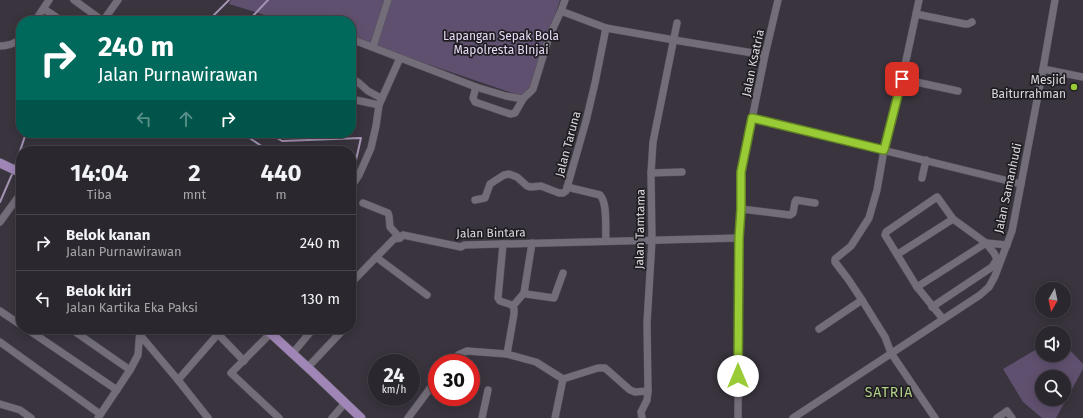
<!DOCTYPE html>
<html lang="id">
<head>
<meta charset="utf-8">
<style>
  :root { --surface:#2b272e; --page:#37333a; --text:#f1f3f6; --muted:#a6a5aa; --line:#47444a }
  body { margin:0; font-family:"Fira Sans",sans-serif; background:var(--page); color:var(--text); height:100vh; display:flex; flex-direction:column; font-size:15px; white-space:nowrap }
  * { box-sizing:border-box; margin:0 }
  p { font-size:13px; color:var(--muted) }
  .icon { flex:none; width:22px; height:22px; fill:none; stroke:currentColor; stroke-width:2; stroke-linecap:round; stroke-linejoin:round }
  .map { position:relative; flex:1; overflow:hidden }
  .sheet { position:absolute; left:16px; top:146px; width:340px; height:188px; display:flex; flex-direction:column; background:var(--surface); border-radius:16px; box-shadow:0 2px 10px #0003,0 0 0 1px var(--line) }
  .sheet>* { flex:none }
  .banner { position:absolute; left:16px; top:16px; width:340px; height:122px; border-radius:16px; box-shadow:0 2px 10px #0003,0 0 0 1px var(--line); background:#00695c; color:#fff; overflow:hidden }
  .needle { width:26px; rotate:189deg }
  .tools { position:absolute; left:1035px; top:282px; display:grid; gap:8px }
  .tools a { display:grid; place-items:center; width:36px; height:36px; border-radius:50%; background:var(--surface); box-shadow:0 2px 10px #0003,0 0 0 1px var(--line); font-size:20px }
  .speed { position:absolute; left:368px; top:354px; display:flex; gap:8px; font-size:20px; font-weight:700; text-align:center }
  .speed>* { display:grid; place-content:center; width:52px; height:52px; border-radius:50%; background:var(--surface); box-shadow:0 2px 10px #0003,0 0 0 1px var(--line); line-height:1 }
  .speed small { font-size:10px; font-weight:400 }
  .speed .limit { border:6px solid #d22; background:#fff; color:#111 }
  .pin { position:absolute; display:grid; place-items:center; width:34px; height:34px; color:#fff; margin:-17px; border-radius:8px; box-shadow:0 2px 6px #0006 }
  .me { position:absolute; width:44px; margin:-22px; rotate:0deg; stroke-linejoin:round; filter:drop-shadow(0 0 3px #0008) }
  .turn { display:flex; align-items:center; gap:14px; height:84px; padding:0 16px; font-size:18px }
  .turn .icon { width:52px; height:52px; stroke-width:2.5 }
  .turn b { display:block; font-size:28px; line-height:34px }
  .lanes { display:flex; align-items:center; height:38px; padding:0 16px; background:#0003; justify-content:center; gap:20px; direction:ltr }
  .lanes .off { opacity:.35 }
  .eta { display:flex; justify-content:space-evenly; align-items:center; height:68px; text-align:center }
  .eta b { font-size:24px; font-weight:700; line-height:28px }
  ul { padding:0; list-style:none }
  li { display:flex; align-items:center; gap:12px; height:56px; padding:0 16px; border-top:1px solid var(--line) }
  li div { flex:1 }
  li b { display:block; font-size:15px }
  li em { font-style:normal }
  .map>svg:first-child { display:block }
  .green { fill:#60506f; fill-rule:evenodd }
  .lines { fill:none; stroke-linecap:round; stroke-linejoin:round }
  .stream { stroke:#a493b3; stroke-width:2 }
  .minor-casing { stroke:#545159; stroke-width:8 }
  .major-casing { stroke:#545159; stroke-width:10 }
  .minor { stroke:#736d79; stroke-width:7 }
  .major { stroke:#9f86b6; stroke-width:9 }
  .route-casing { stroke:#638423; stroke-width:10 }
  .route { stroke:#98cb36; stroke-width:7 }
  .poi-dot { fill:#98cb36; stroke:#1f1d21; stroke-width:1.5 }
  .labels { text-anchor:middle; stroke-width:3.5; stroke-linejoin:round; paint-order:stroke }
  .park-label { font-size:12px; fill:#e8daf6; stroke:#1f1d21 }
  .street-label { font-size:12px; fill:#dbd8de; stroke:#1f1d21 }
  .poi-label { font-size:12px; fill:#dbd8de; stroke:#1f1d21; text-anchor:end }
  .quarter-label { font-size:14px; letter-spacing:1px; fill:#b1cf88; stroke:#1f1d21 }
</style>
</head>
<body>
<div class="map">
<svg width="1083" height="418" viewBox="0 0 1083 418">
  <rect width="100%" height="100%" fill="#39343e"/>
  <g class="green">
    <path d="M 231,0 L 560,0 L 531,91 L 521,95 L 515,94 L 351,38 L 351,21 L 284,21 L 229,4 Z"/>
    <path d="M 1064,344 L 1083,364 L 1083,369 L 1056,418 L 1042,418 L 1023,402 L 1003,369 L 1042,346 L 1042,355 L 1064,355 ZM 1042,377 L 1064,377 L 1064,399 L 1042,399 Z"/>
  </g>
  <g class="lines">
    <g class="stream">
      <path d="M 208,21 L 229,0"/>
      <path d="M 248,21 L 268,0"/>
      <path d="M 21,119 L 21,122"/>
      <path d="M 242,133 L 269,151"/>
      <path d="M 269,133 L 282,141 L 361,138 L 356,160 L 351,160"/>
      <path d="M 15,166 L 25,136 L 24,133"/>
      <path d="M 0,202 L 13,172"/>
    </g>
    <g class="minor-casing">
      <g id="minor">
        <path d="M 74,0 L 103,21"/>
        <path d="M 919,0 L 902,79 L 884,150 L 877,190 L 869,218 L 851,246 L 835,259 L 835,262 L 848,279 L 862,300 L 885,337 L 891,353 L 935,418"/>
        <path d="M 44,9 L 62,21"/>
        <path d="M 561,11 L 606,28 L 674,40 L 765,55"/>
        <path d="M 916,14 L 965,24 L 968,24 L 972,22"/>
        <path d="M 35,21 L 49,0"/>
        <path d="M 103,21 L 118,0"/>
        <path d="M 351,39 L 476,87 L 506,96 L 523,99 C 526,95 530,93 533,89 L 549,37 L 561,11 L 565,0"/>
        <path d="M 0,46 C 8,46 14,44 21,39"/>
        <path d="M 373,47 L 388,0"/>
        <path d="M 1043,69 L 1083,77"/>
        <path d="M 351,78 L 359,83 L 368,91 L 381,98"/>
        <path d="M 902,79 L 958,91"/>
        <path d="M 476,87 L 473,98 L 475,102 L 510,114 L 515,113 L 523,99"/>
        <path d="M 351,99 L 379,105"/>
        <path d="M 752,118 L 1021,184"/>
        <path d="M 651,173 L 682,172"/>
        <path d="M 922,178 L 926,160"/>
        <path d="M 351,187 L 359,175 L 371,148 L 376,126 L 379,105 L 400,58"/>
        <path d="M 567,187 L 600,195 C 608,203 605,229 606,241"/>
        <path d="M 475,200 L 485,198 L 490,184 L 504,175 L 509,174 L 517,177 L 527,186 L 531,187 L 541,186 L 559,193 L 563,193 L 566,191 L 586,121 L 595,83 L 606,28"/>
        <path d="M 363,203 L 388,213 L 389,216 L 390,227 L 400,238"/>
        <path d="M 741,209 L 790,215 L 793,213 L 795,202 L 796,200 L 815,203"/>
        <path d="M 0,222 L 21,193"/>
        <path d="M 503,244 L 498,298 L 500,301 L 512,305 L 514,309 L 514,314 L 507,354"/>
        <path d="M 898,254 L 953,219"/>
        <path d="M 376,257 L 427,295"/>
        <path d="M 351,283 L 394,239 L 400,238 L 403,235 L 461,247 L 464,245 L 739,238"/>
        <path d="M 917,287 L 986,243 L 994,253 L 997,259 L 992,267 L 932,307"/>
        <path d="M 524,293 L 526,294 L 554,298 L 563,273"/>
        <path d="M 513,306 L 524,293 L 532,243"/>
        <path d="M 0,311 L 21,325"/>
        <path d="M 943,319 L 917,287 L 885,235 L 886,232 L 937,197 L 938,198 L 953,219 L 986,243 L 1007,245"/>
        <path d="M 27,329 L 117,390"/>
        <path d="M 71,329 L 130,370"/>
        <path d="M 210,329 L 218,334 L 244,361"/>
        <path d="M 819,329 L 862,300"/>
        <path d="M 271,333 L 231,373 L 279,418"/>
        <path d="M 140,335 L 178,380 L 208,418"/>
        <path d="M 0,342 L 100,414"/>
        <path d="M 292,354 L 313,329"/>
        <path d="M 449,363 L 458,355 L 467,351 L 507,354 L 536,362 L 563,379 L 555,418"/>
        <path d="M 308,367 L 343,330"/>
        <path d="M 563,379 L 598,368 L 605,368 L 630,390 L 635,392 L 648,391"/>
        <path d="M 178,380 L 218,334"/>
        <path d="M 0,404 L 20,410 L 31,418"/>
        <path d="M 98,418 L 130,370 L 138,355 L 140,329"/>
        <path d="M 332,418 L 345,403"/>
        <path d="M 408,418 L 437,379"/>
        <path d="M 482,418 L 488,390"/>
        <path d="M 642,418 L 641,412 L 647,400 L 648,391 L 647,323 L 652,240 L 651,173 L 653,142 L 677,23"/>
        <path d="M 738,418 L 739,238 L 741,209 L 741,173 L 765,55 L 778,0"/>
        <path d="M 793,418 L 980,295 L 989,287 L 995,276 L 1012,231 L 1043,69 L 1055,0"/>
        <path d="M 997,418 L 1007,411 L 1012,418"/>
      </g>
    </g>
    <g class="major-casing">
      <g id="major">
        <path d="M 0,163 L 21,173"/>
        <path d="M 266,329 C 298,358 330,388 361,418"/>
      </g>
    </g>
    <use href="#minor" class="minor"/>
    <use href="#major" class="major"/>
  </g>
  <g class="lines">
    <g class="route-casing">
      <path id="route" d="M 738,376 L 739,238 L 741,209 L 741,172 L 752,118 L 884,150 L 902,79"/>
    </g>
    <use href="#route" class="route"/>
  </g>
  <circle class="poi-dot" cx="1074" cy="87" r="4"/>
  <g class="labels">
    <g class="park-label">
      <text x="501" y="40">Lapangan Sepak Bola<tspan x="501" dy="14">Mapolresta BInjai</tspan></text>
    </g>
    <g class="street-label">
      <text transform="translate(753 63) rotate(-78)" y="4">Jalan Ksatria</text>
      <text transform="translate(568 144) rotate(-75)" y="4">Jalan Taruna</text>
      <text transform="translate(1008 188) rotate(-78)" y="4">Jalan Samanhudi</text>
      <text transform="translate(640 229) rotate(-89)" y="4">Jalan Tamtama</text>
      <text transform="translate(491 233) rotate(-1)" y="4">Jalan Bintara</text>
    </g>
    <g class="poi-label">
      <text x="1066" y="84">Mesjid<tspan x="1066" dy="14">Baiturrahman</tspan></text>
    </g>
    <g class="quarter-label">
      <text x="889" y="397">SATRIA</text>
    </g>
  </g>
</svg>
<div class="tools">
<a><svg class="needle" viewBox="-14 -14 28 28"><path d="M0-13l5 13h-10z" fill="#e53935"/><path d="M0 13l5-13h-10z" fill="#a6a5aa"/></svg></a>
<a><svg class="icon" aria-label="sound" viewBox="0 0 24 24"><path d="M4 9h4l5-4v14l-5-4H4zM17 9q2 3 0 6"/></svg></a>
<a><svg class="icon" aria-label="search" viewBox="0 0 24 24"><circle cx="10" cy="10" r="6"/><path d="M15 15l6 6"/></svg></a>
</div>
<div class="speed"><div>24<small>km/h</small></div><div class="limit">30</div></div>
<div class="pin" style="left:902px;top:79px;background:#d93025"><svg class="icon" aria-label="arrive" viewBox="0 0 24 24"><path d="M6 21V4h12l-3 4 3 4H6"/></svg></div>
<svg class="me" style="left:738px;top:376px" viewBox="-20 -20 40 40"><circle r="19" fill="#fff"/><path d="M0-13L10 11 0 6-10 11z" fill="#98cb36"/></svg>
<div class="banner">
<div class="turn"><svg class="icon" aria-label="right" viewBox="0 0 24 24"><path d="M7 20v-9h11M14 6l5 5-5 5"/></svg><div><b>240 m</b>Jalan Purnawirawan</div></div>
<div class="lanes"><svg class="icon off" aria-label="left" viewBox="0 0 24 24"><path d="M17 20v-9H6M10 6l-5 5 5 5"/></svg><svg class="icon off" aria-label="ahead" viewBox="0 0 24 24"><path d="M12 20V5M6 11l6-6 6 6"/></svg><svg class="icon" aria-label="right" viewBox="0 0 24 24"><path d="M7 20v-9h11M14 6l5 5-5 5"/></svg></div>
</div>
<section class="sheet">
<div class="eta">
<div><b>14:04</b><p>Tiba</p></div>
<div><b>2</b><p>mnt</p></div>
<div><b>440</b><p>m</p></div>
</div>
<ul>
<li><svg class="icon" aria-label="right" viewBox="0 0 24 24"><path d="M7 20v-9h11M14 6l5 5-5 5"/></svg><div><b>Belok kanan</b><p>Jalan Purnawirawan</p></div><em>240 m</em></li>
<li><svg class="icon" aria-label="left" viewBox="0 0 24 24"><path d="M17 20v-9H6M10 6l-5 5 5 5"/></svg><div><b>Belok kiri</b><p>Jalan Kartika Eka Paksi</p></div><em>130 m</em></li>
</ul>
</section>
</div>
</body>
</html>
